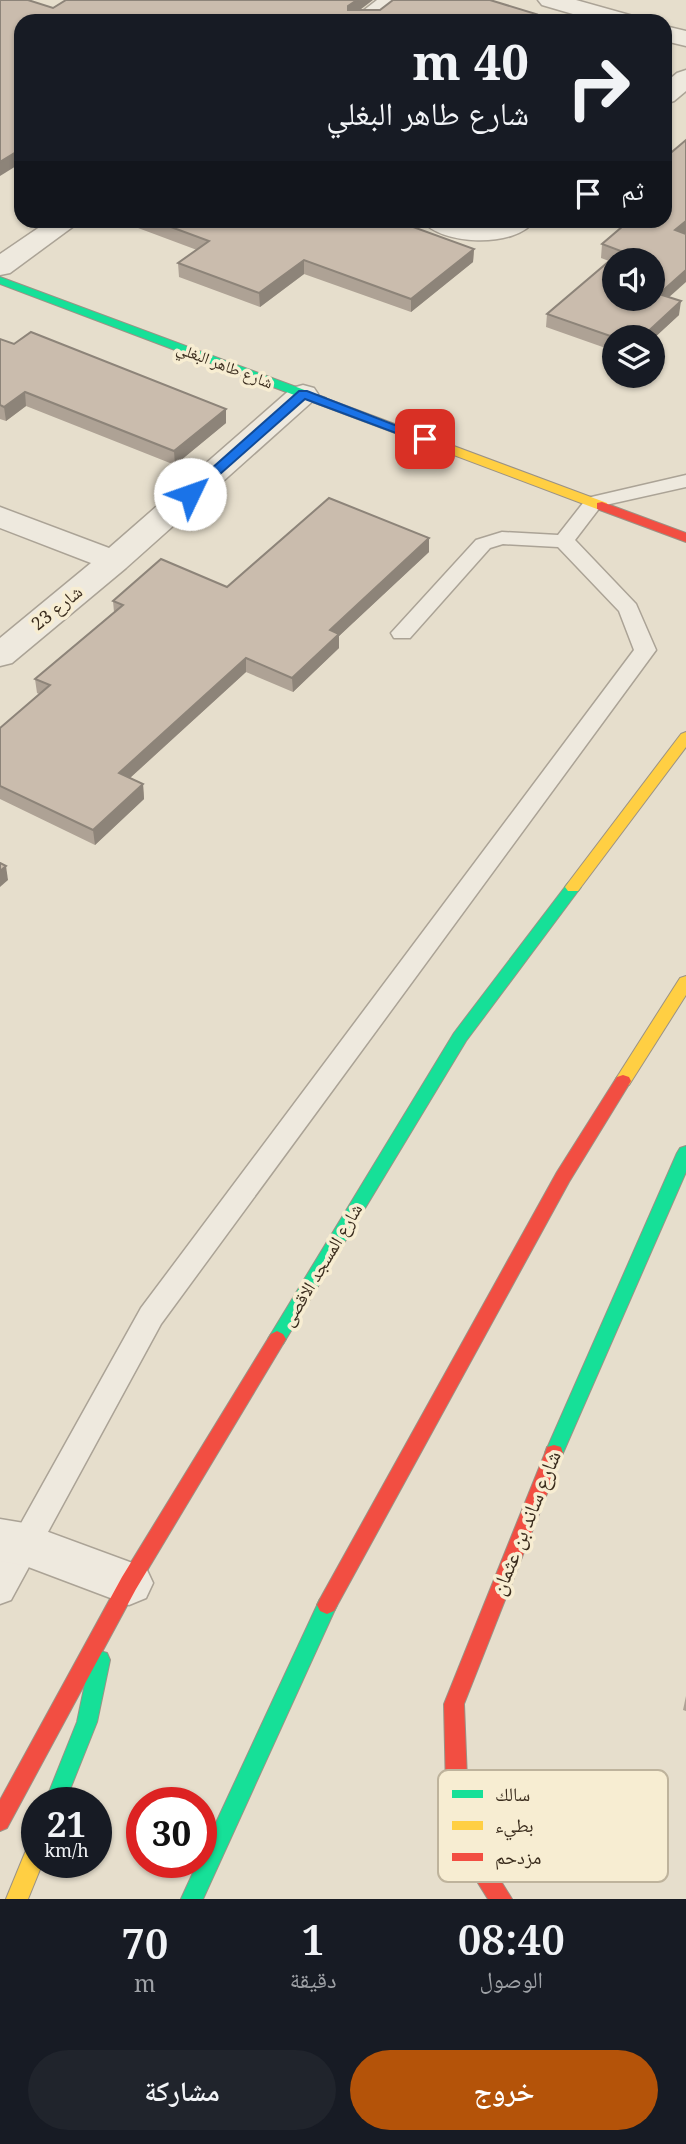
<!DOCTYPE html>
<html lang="ar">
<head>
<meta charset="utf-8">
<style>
  :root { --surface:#171b24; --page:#20242c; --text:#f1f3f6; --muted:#9ea1a6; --accent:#b45309 }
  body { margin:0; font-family:"Noto Serif","Noto Naskh Arabic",serif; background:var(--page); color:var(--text); direction:rtl; height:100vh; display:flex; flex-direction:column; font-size:26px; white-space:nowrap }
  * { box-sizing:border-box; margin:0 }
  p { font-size:23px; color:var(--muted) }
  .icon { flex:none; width:38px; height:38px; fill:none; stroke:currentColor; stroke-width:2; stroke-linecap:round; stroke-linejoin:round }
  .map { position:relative; height:1899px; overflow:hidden; direction:ltr }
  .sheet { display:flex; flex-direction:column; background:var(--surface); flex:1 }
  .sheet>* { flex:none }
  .hud { position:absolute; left:14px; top:14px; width:658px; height:214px; border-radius:21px; box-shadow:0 2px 5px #0004; direction:rtl; background:#171b24; color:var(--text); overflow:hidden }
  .tools { position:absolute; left:602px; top:248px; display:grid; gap:14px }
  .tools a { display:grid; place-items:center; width:63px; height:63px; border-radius:50%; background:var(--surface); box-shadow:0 2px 5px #0004; font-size:35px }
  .speed { position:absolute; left:21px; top:1787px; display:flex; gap:14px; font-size:35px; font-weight:700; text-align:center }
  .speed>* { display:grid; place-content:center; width:91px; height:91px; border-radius:50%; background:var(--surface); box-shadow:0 2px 5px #0004; line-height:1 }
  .speed small { font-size:18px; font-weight:400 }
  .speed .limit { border:10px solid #d22; background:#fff; color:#111 }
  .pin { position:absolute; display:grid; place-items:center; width:60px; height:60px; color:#fff; margin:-30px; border-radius:14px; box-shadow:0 4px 10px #0006 }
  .me { position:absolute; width:77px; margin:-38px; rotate:48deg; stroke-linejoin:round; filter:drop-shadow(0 0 5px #0008) }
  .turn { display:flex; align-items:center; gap:24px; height:147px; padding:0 28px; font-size:32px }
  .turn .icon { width:91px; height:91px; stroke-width:2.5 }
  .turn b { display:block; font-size:49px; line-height:60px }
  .then { display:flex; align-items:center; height:66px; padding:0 28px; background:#0003; gap:14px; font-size:26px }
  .eta { display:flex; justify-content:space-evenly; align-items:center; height:119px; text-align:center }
  .eta b { font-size:42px; font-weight:600; line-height:49px }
  .action { display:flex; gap:14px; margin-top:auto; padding:14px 28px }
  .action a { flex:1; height:80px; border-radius:42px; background:var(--accent); color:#fff; font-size:28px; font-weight:600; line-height:80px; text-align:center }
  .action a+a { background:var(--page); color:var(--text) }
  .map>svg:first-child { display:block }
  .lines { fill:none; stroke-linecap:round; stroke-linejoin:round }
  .lane-casing { stroke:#aba396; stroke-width:3 }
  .street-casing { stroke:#aba396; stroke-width:3 }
  .fast-casing { stroke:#9b9285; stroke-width:2 }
  .slow-casing { stroke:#9b9285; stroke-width:2 }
  .jam-casing { stroke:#9b9285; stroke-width:2 }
  .lane { fill:#eee9de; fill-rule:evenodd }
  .street { fill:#eee9de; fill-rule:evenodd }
  .fast { fill:#16e098; fill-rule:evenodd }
  .slow { fill:#ffcf43; fill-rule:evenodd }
  .jam { fill:#f24e42; fill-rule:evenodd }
  .wall { fill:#aea295 }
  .shaded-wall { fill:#8d8479 }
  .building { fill:#cabcad; stroke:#8d8479; stroke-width:2; fill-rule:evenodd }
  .route { fill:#1a73e8; stroke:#114b97; stroke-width:2 }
  .labels { text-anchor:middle; stroke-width:7; stroke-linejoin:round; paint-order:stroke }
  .far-street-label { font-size:16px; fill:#3a2c1d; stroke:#f7edd2 }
  .street-label { font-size:18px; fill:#3a2c1d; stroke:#f7edd2 }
  .near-street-label { font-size:21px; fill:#3a2c1d; stroke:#f7edd2 }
  .key { fill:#f7edd2; stroke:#beb39c; stroke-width:2 }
  .key-label { font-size:19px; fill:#3a2c1d }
</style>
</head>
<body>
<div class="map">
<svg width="686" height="1899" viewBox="0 0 686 1899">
  <rect width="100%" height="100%" fill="#e6decc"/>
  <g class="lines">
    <g class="lane-casing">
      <path id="lane" d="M 686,475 L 686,487 L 601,506 L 575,540 L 636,604 L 656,650 L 161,1324 L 11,1600 L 0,1604 L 0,1561 L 141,1308 L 634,650 L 619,611 L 558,547 L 503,544 L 490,548 L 410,638 L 394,638 L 391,633 L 476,540 L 502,532 L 558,535 L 587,498 Z"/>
    </g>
    <g class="street-casing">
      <g id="street">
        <path d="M 377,0 L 405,0 L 378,21 L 350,21 Z"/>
        <path d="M 538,0 L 576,0 L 633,16 L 636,21 L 597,21 L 542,5 Z"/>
        <path d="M 665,26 L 686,31 L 686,46 L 665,41 Z"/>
        <path d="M 686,70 L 686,91 L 674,101 L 665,104 L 665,83 L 677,73 Z"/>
        <path d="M 50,220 L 82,220 L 10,273 L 0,275 L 0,254 Z"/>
        <path d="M 422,220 L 462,220 L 491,225 L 503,220 L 535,220 C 516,249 439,245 422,220 Z"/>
        <path d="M 303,385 L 314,388 L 318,394 L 314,400 L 126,568 L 12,663 L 0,666 L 0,638 L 91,563 L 0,528 L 0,507 L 109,548 L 292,388 Z"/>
        <path d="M 0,1519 L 24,1523 L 146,1568 L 153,1583 L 146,1598 L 129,1605 L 23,1565 L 0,1561 Z"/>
      </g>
    </g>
    <g class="fast-casing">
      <g id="fast">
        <path d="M 0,277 L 326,398 L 328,401 L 322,405 L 318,404 L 0,284 Z"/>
        <path d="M 573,882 L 578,883 L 581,887 L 578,891 L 466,1041 L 283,1344 L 277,1347 L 271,1344 L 268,1339 L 271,1334 L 454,1033 L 568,883 Z"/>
        <path d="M 686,1146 L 686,1172 L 563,1453 L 561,1459 L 554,1461 L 547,1459 L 545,1453 L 677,1153 L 680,1148 Z"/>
        <path d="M 327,1596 L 334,1599 L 337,1605 L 203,1899 L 181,1899 L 198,1862 L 201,1862 L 201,1855 L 320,1599 Z"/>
        <path d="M 100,1651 L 107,1653 L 110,1660 L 97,1722 L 65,1802 L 45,1802 L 77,1722 L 90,1660 L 93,1653 Z"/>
      </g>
    </g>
    <g class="slow-casing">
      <g id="slow">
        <path d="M 322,397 L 607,503 L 608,506 L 607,509 L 597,509 L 318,404 L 318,398 Z"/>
        <path d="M 686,732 L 686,747 L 578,891 L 568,891 L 565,887 L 568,883 L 681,734 Z"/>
        <path d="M 686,976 L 686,995 L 629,1085 L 617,1085 L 615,1081 L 617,1077 L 680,978 Z"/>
        <path d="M 37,1840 L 37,1862 L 43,1862 L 28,1899 L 6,1899 L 29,1843 Z"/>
      </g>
    </g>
    <g class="jam-casing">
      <g id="jam">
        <path d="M 602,502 L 686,533 L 686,542 L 597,509 L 597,503 Z"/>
        <path d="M 623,1075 L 629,1077 L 631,1081 L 569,1182 L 334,1611 L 327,1614 L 320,1611 L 317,1605 L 320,1599 L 557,1172 L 617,1077 Z"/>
        <path d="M 277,1331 L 283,1334 L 286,1339 L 136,1589 L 7,1828 L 0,1831 L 0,1800 L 122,1577 L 271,1334 Z"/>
        <path d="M 554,1445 L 561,1447 L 563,1453 L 464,1704 L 469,1830 L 512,1899 L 488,1899 L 447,1833 L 444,1704 L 545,1453 L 547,1447 Z"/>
      </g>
    </g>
    <use href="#lane" class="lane"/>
    <use href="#street" class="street"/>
    <use href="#fast" class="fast"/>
    <use href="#slow" class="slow"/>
    <use href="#jam" class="jam"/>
  </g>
  <g class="wall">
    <path d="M 667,156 L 685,234 L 669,297 L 679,315 L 653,339 L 653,338 L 614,338 L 614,351 L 546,327 L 547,314 L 609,261 L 601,258 L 602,244 L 665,220 Z"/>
    <path d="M 121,220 L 394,220 L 474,249 L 473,262 L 411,312 L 304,274 L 260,307 L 179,277 L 178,263 L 197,250 L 122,222 Z"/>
    <path d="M 0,339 L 226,423 L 175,465 L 26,406 L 6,421 L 0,419 Z"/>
    <path d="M 429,538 L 429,552 L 339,636 L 339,648 L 293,692 L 246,672 L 130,778 L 143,784 L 144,799 L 95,845 L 0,799 L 0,728 L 39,694 L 37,693 L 35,679 L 114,612 L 113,601 L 227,587 Z"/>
    <path d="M 686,1696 L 686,1711 L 683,1710 Z"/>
  </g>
  <g class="shaded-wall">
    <path d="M 357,0 L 373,0 L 348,19 L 348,6 Z"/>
    <path d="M 536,14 L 535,21 L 525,21 Z"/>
    <path d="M 21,149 L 21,163 L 0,176 L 0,162 Z"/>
    <path d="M 686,221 L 686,233 L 673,244 L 675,230 Z"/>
    <path d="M 474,249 L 473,262 L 411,312 L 411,299 Z"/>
    <path d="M 304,260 L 304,274 L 260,307 L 259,293 Z"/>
    <path d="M 686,270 L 686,282 L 658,307 L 659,294 Z"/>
    <path d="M 681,301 L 679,315 L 653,339 L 653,338 L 641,338 Z"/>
    <path d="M 25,392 L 26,406 L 6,421 L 4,407 Z"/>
    <path d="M 226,409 L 226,423 L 175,465 L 174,451 Z"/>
    <path d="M 429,538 L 429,552 L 339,636 L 339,648 L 293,692 L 292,678 L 330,630 Z"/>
    <path d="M 246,658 L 246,672 L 120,787 L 119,773 Z"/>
    <path d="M 143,784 L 144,799 L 95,845 L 93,830 Z"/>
    <path d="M 6,866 L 8,880 L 0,887 L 0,871 Z"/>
  </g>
  <g class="building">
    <path d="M 0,0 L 28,0 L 53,8 L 66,0 L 357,0 L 348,6 L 348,10 L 380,10 L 393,0 L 490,0 L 536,14 L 525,21 L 21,21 L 21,149 L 0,162 Z"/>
    <path d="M 686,140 L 686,221 L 675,230 L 686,234 L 686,270 L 659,294 L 681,301 L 641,338 L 616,338 L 547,314 L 621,251 L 602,244 L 630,220 L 665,220 L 665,155 L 667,156 ZM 614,261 L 653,261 L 653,299 L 614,299 Z"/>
    <path d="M 152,220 L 394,220 L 474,249 L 411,299 L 304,260 L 259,293 L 178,263 L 209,241 Z"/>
    <path d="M 31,332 L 226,409 L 174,451 L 25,392 L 4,407 L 0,405 L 0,339 L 14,344 Z"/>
    <path d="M 329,498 L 429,538 L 330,630 L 339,634 L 292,678 L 246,658 L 119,773 L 143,784 L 93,830 L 0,786 L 0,728 L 50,685 L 35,679 L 123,605 L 113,601 L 161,559 L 227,587 Z"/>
    <path d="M 0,863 L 6,866 L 0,871 Z"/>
  </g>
  <path class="route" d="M 299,391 L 307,391 L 431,439 L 420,442 L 305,399 L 194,497 L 185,497 L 185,492 Z"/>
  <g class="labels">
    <g class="far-street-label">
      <text transform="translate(225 365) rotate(21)" y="6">شارع طاهر البغلي</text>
    </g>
    <g class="street-label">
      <text transform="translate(57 608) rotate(-39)" y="6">شارع 23</text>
      <text transform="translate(322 1265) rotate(-59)" y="6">شارع المسجد الاقصى</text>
    </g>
    <g class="near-street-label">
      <text transform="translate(526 1523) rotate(-68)" y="7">شارع ساند بن عثمان</text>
    </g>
  </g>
  <rect x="438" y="1770" width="230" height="112" rx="10" class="key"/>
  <rect x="452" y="1790" width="31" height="8" fill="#16e098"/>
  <rect x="452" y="1821" width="31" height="9" fill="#ffcf43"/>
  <rect x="452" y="1853" width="31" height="8" fill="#f24e42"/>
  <g class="key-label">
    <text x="495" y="1801">سالك</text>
    <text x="495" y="1832">بطيء</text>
    <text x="495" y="1864">مزدحم</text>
  </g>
</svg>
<div class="tools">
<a><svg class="icon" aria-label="sound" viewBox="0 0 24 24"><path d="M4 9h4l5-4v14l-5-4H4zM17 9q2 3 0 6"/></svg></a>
<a><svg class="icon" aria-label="layers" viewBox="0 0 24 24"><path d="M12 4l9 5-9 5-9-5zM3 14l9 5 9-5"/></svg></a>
</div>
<div class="speed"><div>21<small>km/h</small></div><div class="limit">30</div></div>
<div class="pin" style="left:425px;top:439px;background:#d93025"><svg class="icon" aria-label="arrive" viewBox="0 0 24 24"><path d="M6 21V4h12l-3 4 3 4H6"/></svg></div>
<svg class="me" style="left:190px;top:494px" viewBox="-20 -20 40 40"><circle r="19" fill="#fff"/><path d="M0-13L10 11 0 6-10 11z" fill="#1a73e8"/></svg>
<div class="hud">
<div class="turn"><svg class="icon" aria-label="right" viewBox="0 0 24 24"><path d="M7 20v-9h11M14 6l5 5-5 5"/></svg><div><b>40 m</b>شارع طاهر البغلي</div></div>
<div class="then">ثم<svg class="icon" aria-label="arrive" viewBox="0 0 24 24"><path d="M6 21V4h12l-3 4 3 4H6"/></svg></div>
</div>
</div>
<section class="sheet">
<div class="eta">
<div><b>08:40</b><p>الوصول</p></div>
<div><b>1</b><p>دقيقة</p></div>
<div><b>70</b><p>m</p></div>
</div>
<div class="action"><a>خروج</a><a>مشاركة</a></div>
</section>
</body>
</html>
